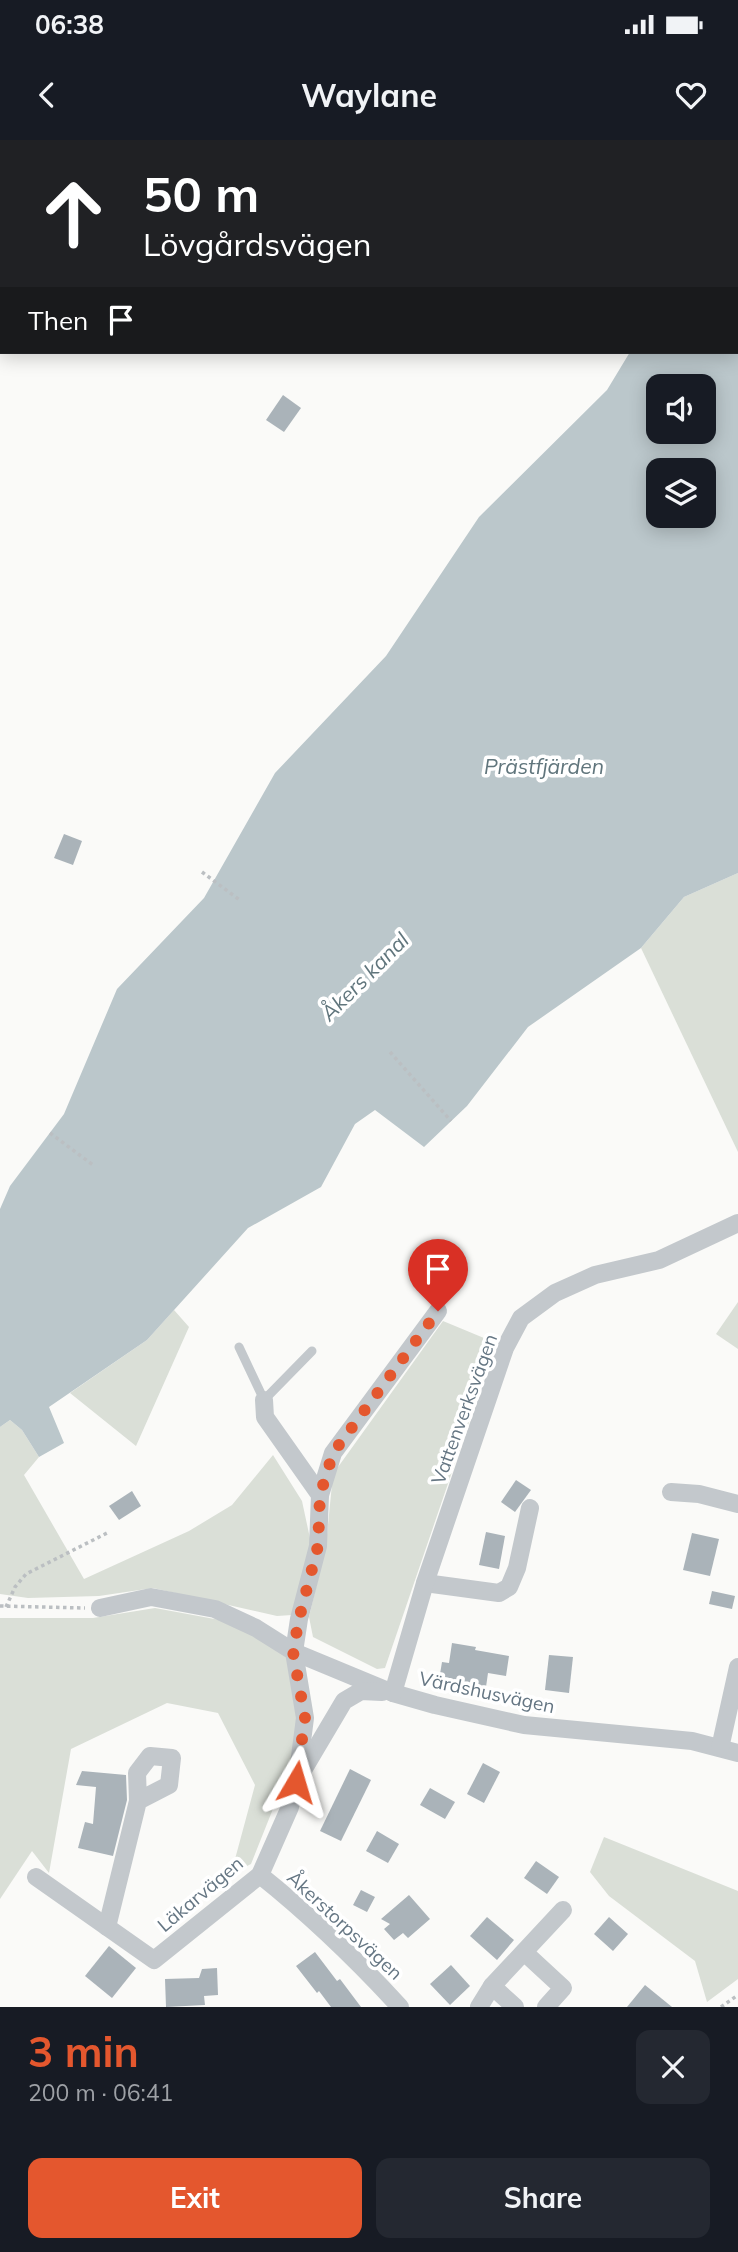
<!DOCTYPE html>
<html lang="en">
<head>
<meta charset="utf-8">
<style>
  :root { --surface:#171b24; --page:#242831; --text:#f1f3f6; --muted:#9ea1a6; --accent:#e4572e }
  body { margin:0; font-family:Mulish,sans-serif; background:var(--page); color:var(--text); height:100vh; display:flex; flex-direction:column; font-size:26px; white-space:nowrap }
  * { box-sizing:border-box; margin:0 }
  p { font-size:23px; color:var(--muted) }
  .icon { flex:none; width:38px; height:38px; fill:none; stroke:currentColor; stroke-width:2; stroke-linecap:round; stroke-linejoin:round }
  .map { position:relative; height:1867px; overflow:hidden }
  .details { display:flex; flex-direction:column; background:var(--surface); flex:1 }
  .details>* { flex:none }
  .banner { position:absolute; left:0px; top:0px; width:738px; height:214px; box-shadow:0 4px 18px #0003; background:#202124; color:#fff; overflow:hidden }
  .buttons { position:absolute; left:646px; top:234px; display:grid; gap:14px }
  .buttons a { display:grid; place-items:center; width:70px; height:70px; border-radius:14px; background:var(--surface); box-shadow:0 4px 18px #0003; font-size:35px }
  .pin { position:absolute; display:grid; place-items:center; width:60px; height:60px; color:#fff; margin:-72px -30px; border-radius:50% 50% 50% 0; rotate:-45deg; box-shadow:0 0 7px #0007 }
  .pin .icon { rotate:45deg }
  .me { position:absolute; width:77px; margin:-38px; rotate:7deg; stroke-linejoin:round; filter:drop-shadow(0 0 5px #0008) }
  .turn { display:flex; align-items:center; gap:24px; height:147px; padding:0 28px; font-size:32px }
  .turn .icon { width:91px; height:91px; stroke-width:2.5 }
  .turn b { display:block; font-size:49px; line-height:60px }
  .then { display:flex; align-items:center; height:66px; padding:0 28px; background:#0003; gap:14px; font-size:26px }
  .round { display:grid; place-items:center; flex:none; width:74px; height:74px; border-radius:14px; background:var(--page) }
  .summary { display:flex; align-items:center; justify-content:space-between; height:119px; padding:0 28px }
  h1 { font-size:42px; font-weight:700; line-height:52px; color:var(--accent) }
  .button { display:flex; gap:14px; margin-top:auto; padding:14px 28px }
  .button a { flex:1; height:80px; border-radius:14px; background:var(--accent); color:#fff; font-size:28px; font-weight:700; line-height:80px; text-align:center }
  .button a+a { background:var(--page); color:var(--text) }
  .status { display:flex; justify-content:space-between; align-items:center; height:49px; padding:0 35px; background:var(--surface); direction:ltr }
  .status svg { height:19px; fill:currentColor }
  header { display:flex; justify-content:space-between; align-items:center; height:91px; padding:0 28px; background:var(--surface); font-size:32px; font-weight:700 }
  .map>svg:first-child { display:block }
  .green { fill:#dadfd7 }
  .water { fill:#bbc7cb; fill-rule:evenodd }
  .building { fill:#aab3b9 }
  .lines { fill:none; stroke-linecap:round; stroke-linejoin:round }
  .path { stroke:#bbbfc2; stroke-width:3.5; stroke-dasharray:3.5 3.5; stroke-linecap:butt }
  .service { stroke:#c3c8cc; stroke-width:9 }
  .minor { stroke:#c3c8cc; stroke-width:18 }
  .route { stroke:#e4572e; stroke-width:12; stroke-dasharray:0 21.6 }
  .labels { text-anchor:middle; stroke-width:7; stroke-linejoin:round; paint-order:stroke }
  .street-label { font-size:19px; fill:#657683; stroke:#fff }
  .water-label { font-size:21px; font-style:italic; fill:#60757c; stroke:#fff }
</style>
</head>
<body>
<div class="status"><b>06:38</b><svg viewBox="0 0 49 12"><path d="M0 12V9h3v3zM5 12V6h3v6zM10 12V3h3v9zM15 12V0h3v12zM26 1h20v11H26zM47 4h2v5h-2z"/></svg></div>
<header><svg class="icon" aria-label="back" viewBox="0 0 24 24"><path d="M15 5l-7 7 7 7"/></svg>Waylane<svg class="icon" aria-label="heart" viewBox="0 0 24 24"><path d="M12 20l-8-8c-3-5 5-10 8-4 3-6 11-1 8 4z"/></svg></header>
<div class="map">
<svg width="738" height="1867" viewBox="0 0 738 1867">
  <rect width="100%" height="100%" fill="#fafaf8"/>
  <g class="green">
    <path d="M 738,733 L 738,1012 L 641,808 L 684,757 Z"/>
    <path d="M 738,1162 L 738,1209 L 716,1194 Z"/>
    <path d="M 174,1170 L 189,1187 L 136,1306 L 70,1253 L 147,1200 Z"/>
    <path d="M 443,1181 L 496,1203 L 385,1528 L 377,1529 L 313,1497 L 309,1477 L 326,1405 L 333,1334 Z"/>
    <path d="M 10,1280 L 22,1290 L 39,1317 L 24,1335 L 84,1439 L 189,1391 L 232,1365 L 273,1315 L 302,1361 L 311,1403 L 292,1475 L 277,1476 L 153,1448 L 99,1456 L 28,1458 L 0,1454 L 0,1287 Z"/>
    <path d="M 155,1468 L 220,1480 L 281,1499 L 308,1581 L 251,1724 L 231,1734 L 255,1645 L 218,1573 L 167,1563 L 71,1609 L 49,1733 L 32,1711 L 0,1759 L 0,1478 L 93,1478 Z"/>
    <path d="M 604,1697 L 738,1751 L 738,1839 L 707,1862 L 695,1821 L 609,1756 L 590,1732 Z"/>
  </g>
  <path class="water" d="M 738,101 L 738,733 L 684,757 L 641,808 L 528,887 L 467,966 L 424,1007 L 375,970 L 355,984 L 321,1047 L 248,1088 L 147,1200 L 49,1267 L 64,1303 L 39,1317 L 22,1290 L 10,1280 L 0,1287 L 0,1069 L 10,1046 L 64,974 L 117,849 L 204,758 L 275,633 L 386,516 L 479,377 L 607,250 L 630,212 L 737,212 ZM 658,247 L 704,247 L 704,292 L 658,292 ZM 658,331 L 704,331 L 704,376 L 658,376 Z"/>
  <g class="building">
    <path d="M 283,255 L 301,268 L 284,292 L 266,280 Z"/>
    <path d="M 64,694 L 82,701 L 73,725 L 54,718 Z"/>
    <path d="M 516,1340 L 531,1350 L 515,1372 L 501,1362 Z"/>
    <path d="M 132,1351 L 141,1366 L 119,1380 L 109,1366 Z"/>
    <path d="M 486,1392 L 505,1396 L 499,1429 L 479,1425 Z"/>
    <path d="M 692,1393 L 719,1399 L 710,1436 L 683,1430 Z"/>
    <path d="M 712,1451 L 735,1456 L 732,1469 L 709,1464 Z"/>
    <path d="M 452,1503 L 476,1507 L 475,1510 L 509,1516 L 506,1536 L 488,1533 L 486,1547 L 439,1540 L 442,1522 L 449,1523 Z"/>
    <path d="M 549,1515 L 573,1517 L 569,1553 L 545,1550 Z"/>
    <path d="M 483,1623 L 500,1632 L 484,1663 L 467,1654 Z"/>
    <path d="M 350,1629 L 371,1640 L 341,1701 L 320,1691 Z"/>
    <path d="M 82,1631 L 126,1635 L 127,1660 L 113,1716 L 78,1708 L 85,1682 L 93,1684 L 96,1647 L 76,1645 Z"/>
    <path d="M 430,1648 L 455,1662 L 445,1679 L 420,1665 Z"/>
    <path d="M 377,1691 L 399,1704 L 388,1723 L 366,1711 Z"/>
    <path d="M 536,1721 L 559,1737 L 547,1754 L 524,1738 Z"/>
    <path d="M 361,1750 L 375,1757 L 367,1772 L 353,1765 Z"/>
    <path d="M 409,1755 L 430,1779 L 408,1798 L 403,1793 L 394,1800 L 384,1789 L 390,1784 L 381,1779 Z"/>
    <path d="M 487,1777 L 514,1800 L 497,1820 L 470,1796 Z"/>
    <path d="M 609,1777 L 628,1794 L 613,1811 L 594,1794 Z"/>
    <path d="M 109,1806 L 136,1828 L 112,1858 L 85,1836 Z"/>
    <path d="M 315,1812 L 337,1841 L 340,1839 L 361,1867 L 331,1867 L 319,1851 L 317,1853 L 296,1826 Z"/>
    <path d="M 451,1825 L 470,1846 L 450,1865 L 430,1844 Z"/>
    <path d="M 217,1828 L 218,1855 L 204,1856 L 205,1865 L 166,1867 L 165,1839 L 199,1838 L 202,1829 Z"/>
    <path d="M 645,1845 L 672,1867 L 627,1867 Z"/>
  </g>
  <g class="lines">
    <g class="path">
      <path d="M 202,732 L 241,761"/>
      <path d="M 390,912 L 451,981"/>
      <path d="M 50,993 L 93,1025"/>
      <path d="M 0,1466 L 85,1468"/>
      <path d="M 6,1467 L 15,1447 L 26,1434 L 109,1392"/>
      <path d="M 721,1867 L 738,1855"/>
    </g>
    <g class="service">
      <path d="M 305,0 L 307,2"/>
      <path d="M 416,0 L 418,2"/>
      <path d="M 239,1207 L 264,1260 L 312,1211"/>
    </g>
    <g class="minor">
      <path d="M 212,2 L 214,0"/>
      <path d="M 0,194 L 2,193"/>
      <path d="M 264,1260 L 265,1277 L 320,1355 L 318,1406 L 299,1479 L 294,1512 L 393,1553 L 435,1565 L 524,1585 L 692,1601 L 738,1613"/>
      <path d="M 671,1352 L 699,1354 L 738,1364"/>
      <path d="M 320,1355 L 333,1313 L 438,1171"/>
      <path d="M 425,1443 L 499,1453 L 509,1447 L 517,1428 L 530,1368"/>
      <path d="M 100,1468 L 151,1457 L 215,1469 L 256,1488 L 294,1512 L 305,1578 L 298,1632"/>
      <path d="M 393,1553 L 425,1443 L 505,1208 L 521,1178 L 555,1153 L 595,1135 L 659,1120 L 738,1083"/>
      <path d="M 720,1608 L 738,1527"/>
      <path d="M 260,1735 C 310,1775 356,1819 400,1867"/>
      <path d="M 36,1737 L 154,1820 L 260,1735 L 290,1667 L 296,1642 L 344,1561 L 361,1551 L 382,1552"/>
      <path d="M 107,1787 L 138,1661 L 169,1645 L 172,1618 L 150,1616 L 137,1633 L 138,1661"/>
      <path d="M 524,1812 L 563,1848 L 546,1867"/>
      <path d="M 492,1846 L 515,1867"/>
      <path d="M 479,1867 L 492,1846 L 563,1770"/>
    </g>
  </g>
  <g class="lines">
    <path class="route" d="M 296,1642 L 305,1578 L 293,1512 L 299,1479 L 318,1406 L 320,1355 L 333,1313 L 438,1171"/>
  </g>
  <g class="labels">
    <g class="street-label">
      <text transform="translate(464 1269) rotate(-70)" y="7">Vattenverksvägen</text>
      <text transform="translate(487 1552) rotate(12)" y="7">Värdshusvägen</text>
      <text transform="translate(200 1754) rotate(-40)" y="7">Läkarvägen</text>
      <text transform="translate(345 1785) rotate(43)" y="7">Åkerstorpsvägen</text>
    </g>
    <g class="water-label">
      <text x="544" y="634">Prästfjärden</text>
      <text transform="translate(365 837) rotate(-45)" y="7">Åkers kanal</text>
    </g>
  </g>
</svg>
<div class="buttons">
<a><svg class="icon" aria-label="sound" viewBox="0 0 24 24"><path d="M4 9h4l5-4v14l-5-4H4zM17 9q2 3 0 6"/></svg></a>
<a><svg class="icon" aria-label="layers" viewBox="0 0 24 24"><path d="M12 4l9 5-9 5-9-5zM3 14l9 5 9-5"/></svg></a>
</div>
<div class="pin" style="left:438px;top:1171px;background:#d93025"><svg class="icon" aria-label="arrive" viewBox="0 0 24 24"><path d="M6 21V4h12l-3 4 3 4H6"/></svg></div>
<svg class="me" style="left:296px;top:1642px" viewBox="-20 -20 40 40"><path d="M0-17L14 15 0 8-14 15z" fill="#e4572e" stroke="#fff" stroke-width="4"/></svg>
<div class="banner">
<div class="turn"><svg class="icon" aria-label="ahead" viewBox="0 0 24 24"><path d="M12 20V5M6 11l6-6 6 6"/></svg><div><b>50 m</b>Lövgårdsvägen</div></div>
<div class="then">Then<svg class="icon" aria-label="arrive" viewBox="0 0 24 24"><path d="M6 21V4h12l-3 4 3 4H6"/></svg></div>
</div>
</div>
<section class="details">
<div class="summary"><div><h1>3 min</h1><p>200 m · 06:41</p></div><a class="round"><svg class="icon" aria-label="close" viewBox="0 0 24 24"><path d="M6 6l12 12M18 6L6 18"/></svg></a></div>
<div class="button"><a>Exit</a><a>Share</a></div>
</section>
</body>
</html>
